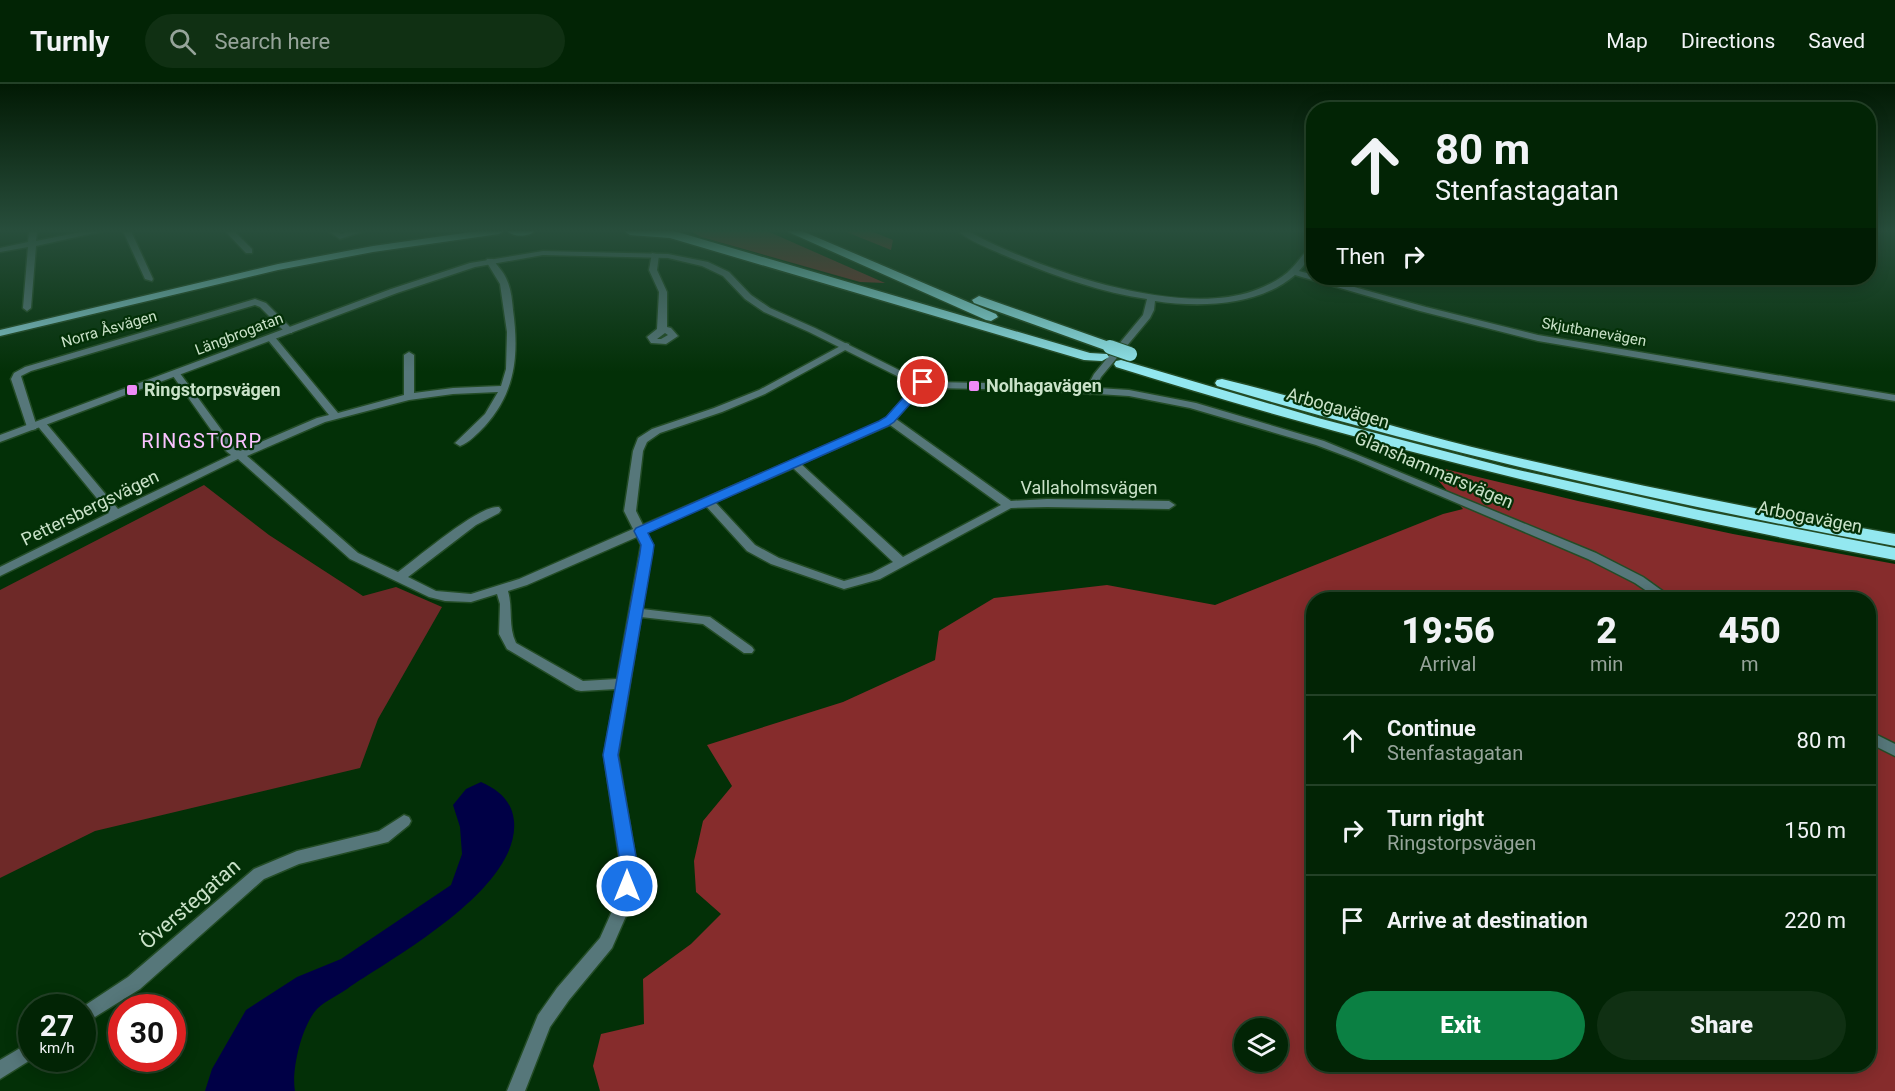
<!DOCTYPE html>
<html lang="en">
<head>
<meta charset="utf-8">
<style>
  :root { --surface:#022405; --page:#103013; --text:#f1f3f6; --muted:#96a49a; --line:#234127; --accent:#0b8043 }
  body { margin:0; font-family:Roboto,sans-serif; background:var(--page); color:var(--text); height:100vh; display:flex; flex-direction:column; font-size:22px; white-space:nowrap }
  * { box-sizing:border-box; margin:0 }
  p { font-size:20px; color:var(--muted) }
  .icon { flex:none; width:33px; height:33px; fill:none; stroke:currentColor; stroke-width:2; stroke-linecap:round; stroke-linejoin:round }
  .map { position:relative; flex:1; overflow:hidden }
  .panel { position:absolute; left:1306px; top:508px; width:570px; height:480px; display:flex; flex-direction:column; background:var(--surface); border-radius:24px; box-shadow:0 3px 15px #0003,0 0 0 2px var(--line) }
  .panel>* { flex:none }
  .guide { position:absolute; left:1306px; top:18px; width:570px; height:183px; border-radius:24px; box-shadow:0 3px 15px #0003,0 0 0 2px var(--line); background:#022405; color:var(--text); overflow:hidden }
  .buttons { position:absolute; left:1234px; top:934px; display:grid; gap:12px }
  .buttons a { display:grid; place-items:center; width:54px; height:54px; border-radius:50%; background:var(--surface); box-shadow:0 3px 15px #0003,0 0 0 2px var(--line); font-size:30px }
  .speed { position:absolute; left:18px; top:910px; display:flex; gap:12px; font-size:30px; font-weight:700; text-align:center }
  .speed>* { display:grid; place-content:center; width:78px; height:78px; border-radius:50%; background:var(--surface); box-shadow:0 3px 15px #0003,0 0 0 2px var(--line); line-height:1 }
  .speed small { font-size:15px; font-weight:400 }
  .speed .limit { border:9px solid #d22; background:#fff; color:#111 }
  .pin { position:absolute; display:grid; place-items:center; width:51px; height:51px; color:#fff; margin:-26px; border:3px solid #fff; border-radius:50%; box-shadow:0 2px 6px #0007 }
  .me { position:absolute; width:66px; margin:-33px; rotate:0deg; stroke-linejoin:round; filter:drop-shadow(0 0 4px #0008) }
  .turn { display:flex; align-items:center; gap:21px; height:126px; padding:0 30px; font-size:27px }
  .turn .icon { width:78px; height:78px; stroke-width:2.5 }
  .turn b { display:block; font-size:42px; line-height:51px }
  .then { display:flex; align-items:center; height:57px; padding:0 30px; background:#0003; gap:12px; font-size:22px }
  .eta { display:flex; justify-content:space-evenly; align-items:center; height:102px; text-align:center }
  .eta b { font-size:36px; font-weight:800; line-height:42px }
  .button { display:flex; gap:12px; margin-top:auto; padding:12px 30px }
  .button a { flex:1; height:69px; border-radius:36px; background:var(--accent); color:#fff; font-size:24px; font-weight:800; line-height:69px; text-align:center }
  .button a+a { background:var(--page); color:var(--text) }
  ul { padding:0; list-style:none }
  li { display:flex; align-items:center; gap:18px; height:90px; padding:0 30px; border-top:2px solid var(--line) }
  li div { flex:1 }
  li b { display:block; font-size:22px }
  li em { font-style:normal }
  header { display:flex; align-items:center; gap:36px; box-sizing:border-box; height:84px; padding:0 30px; background:var(--surface); border-bottom:2px solid var(--line) }
  header strong { font-size:28px }
  nav { display:flex; gap:33px; margin-inline-start:auto; font-size:21px }
  .search { width:420px; height:54px; background:var(--page); display:flex; align-items:center; gap:15px; box-sizing:border-box; padding:0 21px; border-radius:33px; color:var(--muted); font-size:22px }
  .map>svg:first-child { display:block }
  .green { fill:#6e2928 }
  .forest { fill:#862c2c; fill-rule:evenodd }
  .water { fill:#000046 }
  .lines { fill:none; stroke-linecap:round; stroke-linejoin:round }
  .minor-casing { stroke:#234c26; stroke-width:3 }
  .tertiary-casing { stroke:#234c26; stroke-width:3 }
  .primary-casing { stroke:#234c26; stroke-width:3 }
  .motorway-casing { stroke:#234c26; stroke-width:3 }
  .minor { fill:#56777a; fill-rule:evenodd }
  .tertiary { fill:#56777a; fill-rule:evenodd }
  .primary { fill:#82c8cf; fill-rule:evenodd }
  .motorway { fill:#93e8f0; fill-rule:evenodd }
  .motorway-bridge-casing { stroke:#234c26; stroke-width:16; stroke-linecap:butt }
  .motorway-bridge { stroke:#93e8f0; stroke-width:14 }
  .route { fill:#1a73e8; stroke:#114b97; stroke-width:1.5 }
  .poi-dot { fill:#ee8bf7; stroke:#033007; stroke-width:2 }
  .labels { text-anchor:middle; stroke-width:4.5; stroke-linejoin:round; paint-order:stroke }
  .far-street-label { font-size:15px; fill:#cae2c9; stroke:#033007 }
  .poi-label { font-size:18px; font-weight:bold; fill:#cae2c9; stroke:#033007; text-anchor:start }
  .street-label { font-size:18px; fill:#cae2c9; stroke:#033007 }
  .neighbourhood-label { font-size:20px; letter-spacing:1.5px; fill:#fac3ff; stroke:#033007 }
  .near-street-label { font-size:21px; fill:#cae2c9; stroke:#033007 }
</style>
</head>
<body>
<header>
<strong>Turnly</strong>
<div class="search"><svg class="icon" aria-label="search" viewBox="0 0 24 24"><circle cx="10" cy="10" r="6"/><path d="M15 15l6 6"/></svg>Search here</div>
<nav><a>Map</a><a>Directions</a><a>Saved</a></nav>
</header>
<div class="map">
<svg width="1895" height="1007" viewBox="0 0 1895 1007">
  <rect width="100%" height="100%" fill="#033007"/>
  <path class="green" d="M 204,401 L 269,451 L 363,512 L 396,503 L 442,523 L 378,635 L 360,684 L 95,747 L 0,794 L 0,506 Z"/>
  <g class="forest">
    <path d="M 691,147 L 767,147 L 885,199 L 860,198 L 701,153 Z"/>
    <path d="M 844,147 L 871,147 L 893,156 L 891,166 Z"/>
    <path d="M 1424,380 L 1578,417 L 1733,450 L 1895,480 L 1895,1007 L 600,1007 L 593,982 L 601,950 L 644,940 L 643,895 L 691,860 L 721,830 L 696,808 L 694,777 L 703,737 L 732,702 L 707,661 L 843,618 L 935,576 L 939,547 L 994,514 L 1107,501 L 1215,521 L 1443,430 L 1463,425 ZM 1314,516 L 1869,516 L 1869,981 L 1314,981 ZM 1245,945 L 1278,945 L 1278,978 L 1245,978 Z"/>
  </g>
  <path class="water" d="M 481,698 C 499,706 512,717 514,737 C 520,803 399,870 351,902 C 341,910 326,916 317,925 C 302,941 291,986 295,1007 L 205,1007 L 212,985 L 246,926 L 297,893 L 341,875 L 451,801 L 462,770 L 460,743 L 453,721 L 466,705 Z"/>
  <g class="lines">
    <g class="minor-casing">
      <g id="minor">
        <path d="M 29,147 L 37,147 L 36,157 L 86,147 L 103,147 L 36,162 L 31,224 L 27,227 L 23,224 L 28,163 L 0,168 L 0,164 L 28,158 Z"/>
        <path d="M 123,147 L 131,147 L 153,195 L 152,197 L 145,195 Z"/>
        <path d="M 225,147 L 234,147 L 252,165 L 252,169 L 246,169 Z"/>
        <path d="M 328,147 L 337,147 L 341,150 L 351,147 L 364,147 L 340,155 Z"/>
        <path d="M 958,147 L 968,147 C 1037,185 1176,234 1253,207 C 1267,202 1282,195 1292,184 C 1299,177 1305,166 1314,162 L 1314,169 L 1299,187 L 1314,191 L 1314,194 L 1322,194 L 1426,223 L 1538,251 L 1895,311 L 1895,317 L 1538,257 L 1420,227 L 1295,191 C 1259,222 1200,224 1155,217 L 1154,226 L 1150,234 L 1101,293 L 1093,309 L 1090,310 L 1085,307 L 1094,290 L 1143,231 L 1147,215 C 1097,208 1046,189 999,169 C 986,163 969,157 958,147 Z"/>
        <path d="M 652,169 L 659,171 L 657,186 L 667,208 L 667,243 L 671,244 L 678,252 L 666,260 L 651,259 L 647,253 L 657,245 L 659,208 L 649,186 ZM 665,249 L 668,251 L 661,255 L 657,255 Z"/>
        <path d="M 487,175 L 493,175 C 497,182 503,187 506,194 C 511,204 512,215 513,226 C 519,270 516,308 485,342 C 478,349 469,359 460,362 L 455,359 L 485,330 L 498,308 L 453,310 L 409,316 L 325,338 L 247,372 L 358,469 L 398,488 C 416,475 480,420 499,423 L 501,426 L 499,429 L 476,441 L 408,493 L 436,507 L 471,510 L 519,495 L 633,445 L 624,427 L 633,367 L 638,354 L 652,345 L 714,324 L 759,306 L 846,259 L 849,260 L 849,264 L 765,310 L 722,328 L 660,349 L 647,358 L 643,367 L 636,427 L 643,441 L 880,338 L 886,334 L 920,296 L 923,295 L 928,298 L 896,335 L 1011,417 L 1047,415 L 1169,417 L 1175,421 L 1169,425 L 1047,423 L 1011,424 L 880,495 L 844,505 L 771,480 L 747,467 L 706,422 L 646,448 L 653,461 L 642,525 L 710,533 L 752,563 L 754,566 L 752,569 L 744,569 L 703,540 L 641,533 L 618,671 L 635,772 L 633,816 L 612,864 L 569,916 L 550,943 L 525,1007 L 507,1007 L 538,931 L 557,904 L 600,854 L 617,816 L 619,772 L 604,671 L 616,605 L 581,607 L 576,606 L 507,565 L 499,550 L 500,520 L 497,510 L 471,518 L 445,517 L 429,513 L 350,475 L 238,375 L 0,492 L 0,483 L 109,429 L 36,340 L 36,345 L 32,346 L 27,343 L 11,295 L 14,289 L 25,283 L 255,215 L 266,219 L 292,245 L 292,249 L 286,249 L 260,223 L 255,221 L 31,287 L 21,292 L 36,340 L 41,337 L 45,338 L 118,425 L 231,371 L 226,367 L 173,292 L 173,288 L 179,288 L 234,363 L 240,367 L 317,334 L 329,331 L 268,256 L 268,252 L 274,252 L 338,329 L 404,311 L 404,271 L 409,268 L 414,271 L 414,309 L 453,304 L 501,302 L 506,285 L 507,248 L 500,200 L 486,177 ZM 890,341 L 1001,421 L 903,473 L 801,380 ZM 793,384 L 893,478 L 872,489 L 844,497 L 779,474 L 755,461 L 715,418 ZM 637,453 L 641,461 L 617,595 L 583,597 L 516,559 C 508,543 513,524 508,507 L 527,501 Z"/>
        <path d="M 404,731 L 409,733 L 411,737 L 409,741 L 388,758 L 299,780 L 264,795 L 140,905 L 82,941 L 82,924 L 81,924 L 128,893 L 254,785 L 297,767 L 379,747 Z"/>
        <path d="M 32,957 L 32,975 L 0,995 L 0,976 Z"/>
      </g>
    </g>
    <g class="tertiary-casing">
      <g id="tertiary">
        <path d="M 543,167 L 668,170 L 708,178 L 729,188 L 751,211 L 770,224 L 815,244 L 913,293 L 934,298 L 1036,300 L 1129,306 L 1196,319 L 1324,357 L 1596,469 L 1643,493 L 1675,516 L 1660,516 L 1635,499 L 1588,475 L 1356,376 L 1316,361 L 1190,324 L 1129,312 L 1036,306 L 934,304 L 907,297 L 809,248 L 764,228 L 745,215 L 723,192 L 702,182 L 668,174 L 543,171 L 475,183 L 397,209 L 0,358 L 0,351 L 391,205 L 470,179 Z"/>
        <path d="M 1869,647 L 1895,660 L 1895,672 L 1869,659 Z"/>
      </g>
    </g>
    <g class="primary-casing">
      <path id="primary" d="M 478,147 L 504,147 L 499,150 L 373,168 L 278,186 L 0,252 L 0,246 L 278,180 L 373,162 Z"/>
    </g>
    <g class="motorway-casing">
      <g id="motorway">
        <path d="M 507,147 L 535,147 C 529,153 513,153 507,147 Z"/>
        <path d="M 624,147 L 674,147 L 1090,269 L 1107,270 L 1109,273 L 1102,277 L 1084,276 L 670,154 L 630,151 Z"/>
        <path d="M 786,147 L 802,147 L 996,230 L 998,233 L 991,237 L 986,236 Z"/>
        <path d="M 979,212 L 1115,260 L 1117,263 L 1110,267 L 1105,266 L 974,219 L 972,216 Z"/>
        <path d="M 1121,276 L 1318,334 L 1505,383 L 1699,426 L 1895,464 L 1895,476 C 1631,426 1372,363 1116,283 L 1114,280 L 1116,277 Z"/>
        <path d="M 1222,295 C 1306,315 1388,342 1472,363 C 1612,397 1753,425 1895,450 L 1895,462 C 1666,420 1440,368 1217,302 L 1215,299 L 1217,296 Z"/>
      </g>
    </g>
    <use href="#minor" class="minor"/>
    <use href="#tertiary" class="tertiary"/>
    <use href="#primary" class="primary"/>
    <use href="#motorway" class="motorway"/>
    <g class="motorway-bridge-casing">
      <path id="motorway-bridge" d="M 1110,263 L 1130,270"/>
    </g>
    <use href="#motorway-bridge" class="motorway-bridge"/>
  </g>
  <linearGradient id="sky" x2="0" y2="1"><stop stop-color="#021a04"/><stop offset="0.51" stop-color="#284e3c"/><stop offset="1" stop-color="#284e3c" stop-opacity="0"/></linearGradient>
  <rect width="1895" height="288" fill="url(#sky)"/>
  <path class="route" d="M 923,295 L 928,298 L 927,301 L 894,338 L 888,342 L 648,449 L 654,461 L 653,469 L 618,671 L 636,772 L 636,802 L 633,808 L 627,810 L 621,808 L 618,802 L 619,772 L 603,671 L 640,469 L 641,461 L 634,447 L 636,444 L 879,337 L 886,333 L 919,296 Z"/>
  <g class="poi-dot">
    <rect x="968" y="296" width="12" height="12" rx="3"/>
    <rect x="126" y="300" width="12" height="12" rx="3"/>
  </g>
  <g class="labels">
    <g class="far-street-label">
      <text transform="translate(109 245) rotate(-16)" y="5">Norra Åsvägen</text>
      <text transform="translate(1594 248) rotate(10)" y="5">Skjutbanevägen</text>
      <text transform="translate(239 250) rotate(-21)" y="5">Längbrogatan</text>
    </g>
    <g class="poi-label">
      <text x="986" y="308">Nolhagavägen</text>
      <text x="144" y="312">Ringstorpsvägen</text>
    </g>
    <g class="street-label">
      <text transform="translate(1338 324) rotate(16)" y="6">Arbogavägen</text>
      <text transform="translate(1434 386) rotate(23)" y="6">Glanshammarsvägen</text>
      <text x="1089" y="410">Vallaholmsvägen</text>
      <text transform="translate(90 424) rotate(-26)" y="6">Pettersbergsvägen</text>
      <text transform="translate(1810 433) rotate(11)" y="6">Arbogavägen</text>
    </g>
    <g class="neighbourhood-label">
      <text x="202" y="364">RINGSTORP</text>
    </g>
    <g class="near-street-label">
      <text transform="translate(190 820) rotate(-41)" y="7">Överstegatan</text>
    </g>
  </g>
</svg>
<div class="buttons">
<a><svg class="icon" aria-label="layers" viewBox="0 0 24 24"><path d="M12 4l9 5-9 5-9-5zM3 14l9 5 9-5"/></svg></a>
</div>
<div class="speed"><div>27<small>km/h</small></div><div class="limit">30</div></div>
<div class="pin" style="left:923px;top:298px;background:#d93025"><svg class="icon" aria-label="arrive" viewBox="0 0 24 24"><path d="M6 21V4h12l-3 4 3 4H6"/></svg></div>
<svg class="me" style="left:627px;top:802px" viewBox="-20 -20 40 40"><circle r="17" fill="#1a73e8" stroke="#fff" stroke-width="3"/><path d="M0-11L8 9 0 5-8 9z" fill="#fff"/></svg>
<div class="guide">
<div class="turn"><svg class="icon" aria-label="ahead" viewBox="0 0 24 24"><path d="M12 20V5M6 11l6-6 6 6"/></svg><div><b>80 m</b>Stenfastagatan</div></div>
<div class="then">Then<svg class="icon" aria-label="right" viewBox="0 0 24 24"><path d="M7 20v-9h11M14 6l5 5-5 5"/></svg></div>
</div>
<section class="panel">
<div class="eta">
<div><b>19:56</b><p>Arrival</p></div>
<div><b>2</b><p>min</p></div>
<div><b>450</b><p>m</p></div>
</div>
<ul>
<li><svg class="icon" aria-label="ahead" viewBox="0 0 24 24"><path d="M12 20V5M6 11l6-6 6 6"/></svg><div><b>Continue</b><p>Stenfastagatan</p></div><em>80 m</em></li>
<li><svg class="icon" aria-label="right" viewBox="0 0 24 24"><path d="M7 20v-9h11M14 6l5 5-5 5"/></svg><div><b>Turn right</b><p>Ringstorpsvägen</p></div><em>150 m</em></li>
<li><svg class="icon" aria-label="arrive" viewBox="0 0 24 24"><path d="M6 21V4h12l-3 4 3 4H6"/></svg><div><b>Arrive at destination</b></div><em>220 m</em></li>
</ul>
<div class="button"><a>Exit</a><a>Share</a></div>
</section>
</div>
</body>
</html>
